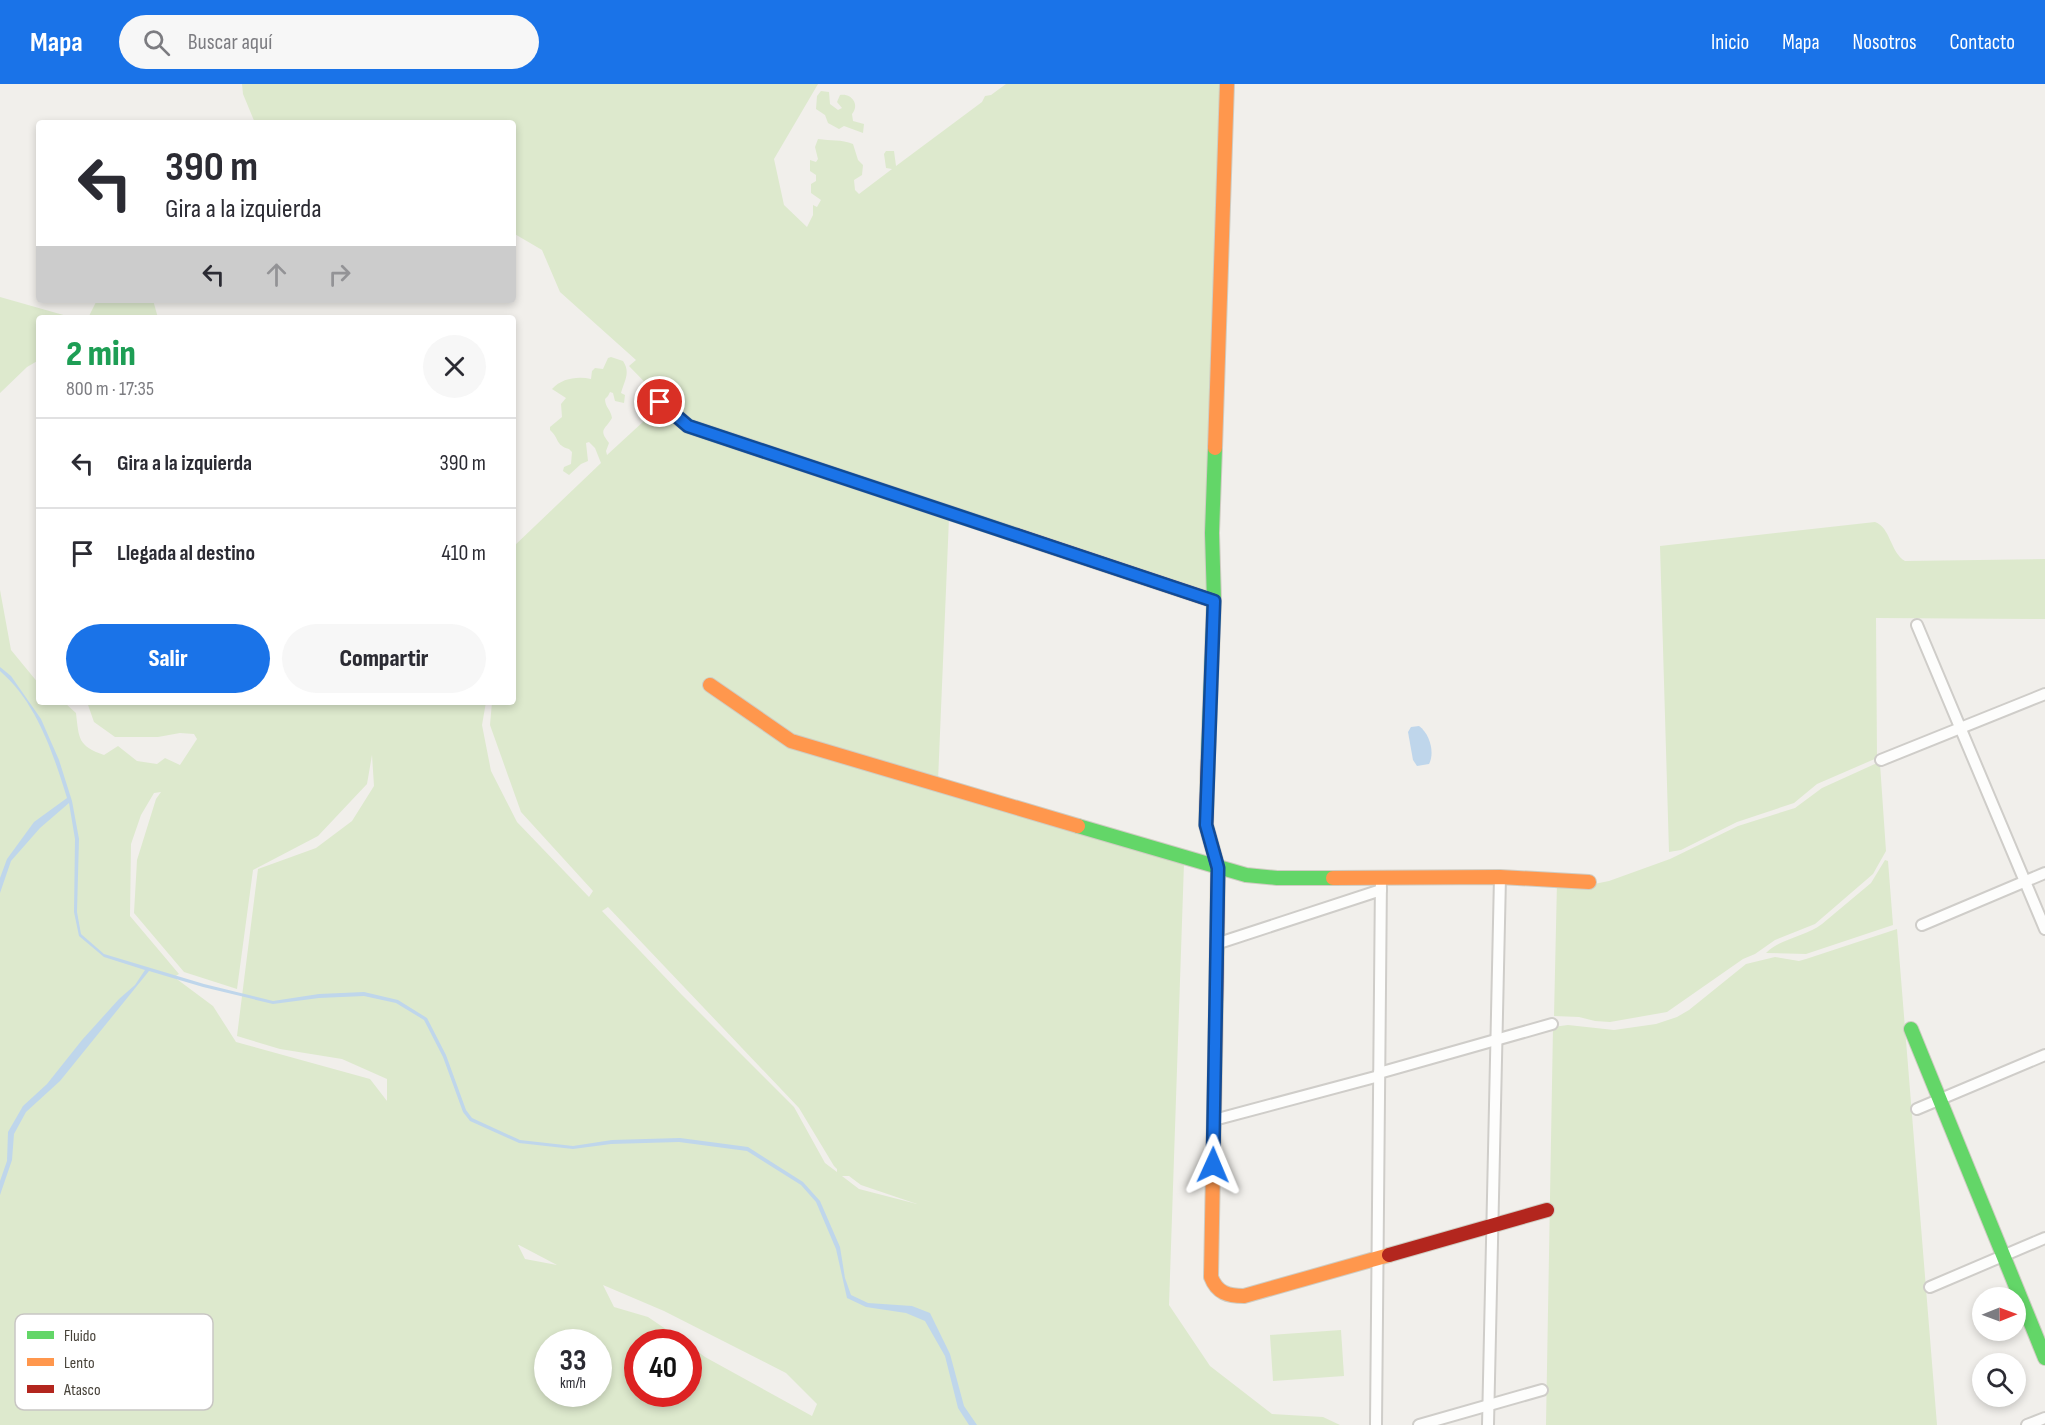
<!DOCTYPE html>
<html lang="es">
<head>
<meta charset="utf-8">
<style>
  :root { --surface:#fff; --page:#f7f7f7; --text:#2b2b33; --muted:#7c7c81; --line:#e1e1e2; --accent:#1a73e8 }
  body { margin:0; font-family:"Sofia Sans Condensed",sans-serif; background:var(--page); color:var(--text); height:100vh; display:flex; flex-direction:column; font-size:22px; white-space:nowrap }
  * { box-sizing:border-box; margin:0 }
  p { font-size:20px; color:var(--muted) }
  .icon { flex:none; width:33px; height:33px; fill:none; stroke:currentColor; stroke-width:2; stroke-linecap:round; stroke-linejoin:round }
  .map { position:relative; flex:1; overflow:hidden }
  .drawer { position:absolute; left:36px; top:231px; width:480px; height:390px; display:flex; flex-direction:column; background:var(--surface); border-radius:6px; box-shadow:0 3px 9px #0003 }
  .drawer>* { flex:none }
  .hud { position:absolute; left:36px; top:36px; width:480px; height:183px; border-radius:6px; box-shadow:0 3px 9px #0003; background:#fff; color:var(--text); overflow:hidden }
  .needle { width:39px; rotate:89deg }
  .buttons { position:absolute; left:1972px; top:1203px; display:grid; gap:12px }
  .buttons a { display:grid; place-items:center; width:54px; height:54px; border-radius:50%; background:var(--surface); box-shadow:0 3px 9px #0003; font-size:30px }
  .speed { position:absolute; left:534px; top:1245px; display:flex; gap:12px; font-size:30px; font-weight:700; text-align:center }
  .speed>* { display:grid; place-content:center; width:78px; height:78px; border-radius:50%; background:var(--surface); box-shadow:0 3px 9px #0003; line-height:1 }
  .speed small { font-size:15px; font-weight:400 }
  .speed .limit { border:9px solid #d22; background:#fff; color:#111 }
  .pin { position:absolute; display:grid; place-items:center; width:51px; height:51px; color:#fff; margin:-26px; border:3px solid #fff; border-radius:50%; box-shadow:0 2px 6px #0007 }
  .me { position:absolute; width:66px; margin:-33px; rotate:1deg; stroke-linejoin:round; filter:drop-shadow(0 0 4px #0008) }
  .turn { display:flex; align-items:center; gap:21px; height:126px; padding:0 30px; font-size:27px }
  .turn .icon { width:78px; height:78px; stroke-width:2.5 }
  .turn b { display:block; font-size:42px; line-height:51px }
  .lanes { display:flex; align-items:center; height:57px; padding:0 30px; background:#0003; justify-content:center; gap:30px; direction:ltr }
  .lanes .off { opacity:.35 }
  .round { display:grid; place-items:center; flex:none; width:63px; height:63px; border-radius:32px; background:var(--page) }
  .headline { display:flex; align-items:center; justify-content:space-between; height:102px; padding:0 30px }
  h1 { font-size:36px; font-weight:800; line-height:45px; color:#1e9e55 }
  .action { display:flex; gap:12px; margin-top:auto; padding:12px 30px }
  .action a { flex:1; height:69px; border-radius:36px; background:var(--accent); color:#fff; font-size:24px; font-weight:800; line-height:69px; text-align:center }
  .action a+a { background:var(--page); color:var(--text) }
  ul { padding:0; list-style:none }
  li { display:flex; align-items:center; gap:18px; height:90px; padding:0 30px; border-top:2px solid var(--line) }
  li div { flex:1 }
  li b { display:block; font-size:22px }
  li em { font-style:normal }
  header { display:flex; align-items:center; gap:36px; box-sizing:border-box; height:84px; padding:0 30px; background:var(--accent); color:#fff }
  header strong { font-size:28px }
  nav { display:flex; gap:33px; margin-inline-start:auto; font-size:21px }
  .search { width:420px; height:54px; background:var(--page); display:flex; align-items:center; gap:15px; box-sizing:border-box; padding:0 21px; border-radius:33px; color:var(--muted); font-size:22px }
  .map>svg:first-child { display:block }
  .green { fill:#dde9cd; fill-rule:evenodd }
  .water { fill:#bfd6eb }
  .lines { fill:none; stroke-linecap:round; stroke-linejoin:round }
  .street-casing { stroke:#cfcdc9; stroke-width:14 }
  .fast-casing { stroke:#cfccc2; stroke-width:16 }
  .slow-casing { stroke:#cfccc2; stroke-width:16 }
  .jam-casing { stroke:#cfccc2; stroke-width:16 }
  .street { stroke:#fdfdfc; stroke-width:10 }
  .fast { stroke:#63d668; stroke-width:14 }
  .slow { stroke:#ff974d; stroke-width:14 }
  .jam { stroke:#b3261e; stroke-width:14 }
  .route-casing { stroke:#114b97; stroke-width:15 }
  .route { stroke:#1a73e8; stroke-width:10 }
  .key { fill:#fff; stroke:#c8c6c3; stroke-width:1.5 }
  .key-label { font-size:16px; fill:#464138 }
</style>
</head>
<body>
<header>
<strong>Mapa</strong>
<div class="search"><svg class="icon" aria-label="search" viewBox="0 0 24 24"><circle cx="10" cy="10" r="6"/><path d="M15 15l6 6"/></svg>Buscar aquí</div>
<nav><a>Inicio</a><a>Mapa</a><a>Nosotros</a><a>Contacto</a></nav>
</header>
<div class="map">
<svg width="2045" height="1341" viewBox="0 0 2045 1341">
  <rect width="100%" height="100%" fill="#f1efeb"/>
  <g class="green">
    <path d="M 242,0 L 818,0 L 774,75 L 784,121 L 807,143 L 813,131 L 813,121 L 817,123 L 821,116 L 811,109 L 811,100 L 816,97 L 816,91 L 810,87 L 810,76 L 816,78 L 818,75 L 815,63 L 818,55 C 831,57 841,55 853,60 L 858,76 L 863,81 L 862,91 L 854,96 L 855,106 L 859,110 L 892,85 L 886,84 L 884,70 L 886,67 L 894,67 L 896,82 L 982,18 L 985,12 L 991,11 L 1006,0 L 1222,0 L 1211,510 L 689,340 L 665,319 L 629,282 L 636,276 L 560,208 L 542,166 L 513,149 L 513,39 L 255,39 L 243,10 Z"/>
    <path d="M 821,7 L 829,8 L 830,20 L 838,26 L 842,24 L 837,18 L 840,11 C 852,9 860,21 852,30 L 853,37 L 864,40 L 863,49 L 844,42 L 839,45 L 828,39 L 825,31 L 816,25 L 817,12 Z"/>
    <path d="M 0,213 L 74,234 L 39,234 L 39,276 L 27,283 L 0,309 Z"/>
    <path d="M 97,216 L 153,216 L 158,234 L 88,234 Z"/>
    <path d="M 611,273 L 623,277 C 631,289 624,297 621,309 L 625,311 L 624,319 L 615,317 L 613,309 L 610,308 L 608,312 L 605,315 C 605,323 611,326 612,334 C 605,346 598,345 609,359 L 606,367 L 607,371 L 657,325 L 688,345 L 949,434 L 938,697 L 791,661 L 1184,779 L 1169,1221 L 1210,1282 L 1272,1330 L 1323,1333 L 1340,1341 L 0,1341 L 0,506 L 11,566 L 39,600 L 39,618 L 66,620 L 76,629 C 79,655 78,662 104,671 L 118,662 L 137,677 L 157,680 L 165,674 L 180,681 L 197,655 L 194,650 L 180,649 L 158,653 L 115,653 L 94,638 L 87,618 L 486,618 L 482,641 L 491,687 L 517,738 L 589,813 L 593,807 L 521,728 L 490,641 L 492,618 L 513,618 L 513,463 L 601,379 L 595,364 L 589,358 L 586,359 L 588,377 L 581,380 L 569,391 L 563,387 L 564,383 L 571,380 L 572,368 L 569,365 C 555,361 560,355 550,346 L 550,343 L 562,333 L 561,320 L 566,314 L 552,305 C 562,294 578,292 591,295 L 592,287 L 595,284 L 603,285 L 608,274 ZM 372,671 L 374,702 L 352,737 L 316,764 L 258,785 L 237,952 L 280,965 L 342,975 L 387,995 L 387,1017 L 370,995 L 236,958 L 213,922 L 174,893 L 179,890 L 130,832 L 131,760 L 141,731 L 154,709 L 161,708 L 156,715 L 137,776 L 134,829 L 184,888 L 237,905 L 253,786 L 318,752 L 367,700 ZM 608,823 L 799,1024 L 834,1082 L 837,1085 L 837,1088 L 825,1079 L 794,1023 L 681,910 L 602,827 ZM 842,1092 L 849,1092 L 861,1101 L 917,1120 L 859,1105 ZM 518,1161 L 519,1161 L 557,1181 L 525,1175 ZM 603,1201 L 664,1227 L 786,1289 L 817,1320 L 812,1332 L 705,1273 L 689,1261 L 688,1310 L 638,1310 L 638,1258 L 685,1258 L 648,1233 L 614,1223 ZM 548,1258 L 598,1258 L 598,1310 L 548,1310 Z"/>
    <path d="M 1875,438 C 1891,444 1890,468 1905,477 L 2045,475 L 2045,535 L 1876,534 L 1877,674 L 1817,700 L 1794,719 L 1737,738 L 1681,766 L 1669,768 L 1660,462 Z"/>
    <path d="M 1877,679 L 1880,680 L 1886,767 L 1873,790 L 1815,840 L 1775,856 L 1755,870 L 1743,875 L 1667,928 L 1610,938 L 1595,937 L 1579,933 L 1554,932 L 1557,798 L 1589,801 L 1609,797 L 1670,775 L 1738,742 L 1795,724 L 1822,704 Z"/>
    <path d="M 1885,776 L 1888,777 L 1893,841 L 1806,870 L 1766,869 C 1781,854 1805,853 1822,840 L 1871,799 Z"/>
    <path d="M 1897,845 L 1937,1341 L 1546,1341 L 1553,943 L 1568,941 L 1614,946 L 1656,940 L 1677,933 L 1689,926 L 1746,880 L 1775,873 L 1799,877 L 1806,875 Z"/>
    <path d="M 1341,1246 L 1344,1292 L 1273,1297 L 1270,1251 Z"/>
  </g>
  <g class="water">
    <path d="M 0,583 L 11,592 L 41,635 L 59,676 L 72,717 L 79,755 L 77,828 L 81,850 L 104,870 L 204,900 L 273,917 L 319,910 L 364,908 L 398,916 L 427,934 L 446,971 L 466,1026 L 472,1034 L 520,1056 L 573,1062 L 612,1056 L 680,1054 L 748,1063 L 803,1098 L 820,1117 L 840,1163 L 845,1194 L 851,1211 L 868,1219 L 912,1222 L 930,1229 L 950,1270 L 964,1322 L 977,1341 L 969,1341 L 958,1324 L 945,1272 L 925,1237 L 906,1229 L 866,1223 L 847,1214 L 836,1165 L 816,1118 L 801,1101 L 747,1067 L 679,1058 L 611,1060 L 573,1065 L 519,1059 L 470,1037 L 463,1028 L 443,973 L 424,936 L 396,919 L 364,912 L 319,914 L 273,920 L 203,903 L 149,887 L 60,997 L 26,1028 L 14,1050 L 12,1076 L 0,1111 L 0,1097 L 7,1077 L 8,1048 L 23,1022 L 47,1000 L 82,956 L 119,915 L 135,901 L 145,886 L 104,873 L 79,852 L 74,828 L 75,755 L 69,719 L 40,744 L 11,777 L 0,809 L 0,794 L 7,775 L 34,738 L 67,714 C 53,669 37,619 0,587 Z"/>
    <path d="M 1419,642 C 1430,650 1435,669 1429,680 L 1417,682 L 1413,676 L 1408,648 L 1411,643 Z"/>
  </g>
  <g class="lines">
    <g class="street-casing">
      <g id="street">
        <path d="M 1917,541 L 2045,845"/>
        <path d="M 1881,676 L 2045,610"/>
        <path d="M 1922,841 L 2045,789"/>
        <path d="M 1216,860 L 1381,806"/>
        <path d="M 1379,989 L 1552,940"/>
        <path d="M 1917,1025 L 2045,971"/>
        <path d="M 1214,1036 L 1379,992"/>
        <path d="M 1930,1203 L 2045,1154"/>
        <path d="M 1376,1341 L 1381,794"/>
        <path d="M 1419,1341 L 1542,1306"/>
        <path d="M 1488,1341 L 1500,793"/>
        <path d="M 2027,1341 L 2045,1334"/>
      </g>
    </g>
    <g class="fast-casing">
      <g id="fast">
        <path d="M 660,318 L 688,342 L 1016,451"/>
        <path d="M 1208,674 L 1214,517 L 1212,449 L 1215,364"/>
        <path d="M 1078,742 L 1246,791 L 1277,794 L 1333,794"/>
        <path d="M 1911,945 L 2045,1274"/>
      </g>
    </g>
    <g class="slow-casing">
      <g id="slow">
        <path d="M 1215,364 L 1227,0"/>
        <path d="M 710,601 L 791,657 L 1078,742"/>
        <path d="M 1333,794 L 1500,793 L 1589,798"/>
        <path d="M 1216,920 L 1211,1193 C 1217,1209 1228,1212 1244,1212 L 1389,1171"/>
      </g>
    </g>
    <g class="jam-casing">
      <g id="jam">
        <path d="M 1016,451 L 1214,517"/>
        <path d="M 1208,674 L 1206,741 L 1218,784 L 1216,920"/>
        <path d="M 1389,1171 L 1547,1126"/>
      </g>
    </g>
    <use href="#street" class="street"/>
    <use href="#fast" class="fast"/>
    <use href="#slow" class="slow"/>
    <use href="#jam" class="jam"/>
  </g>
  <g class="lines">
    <g class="route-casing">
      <path id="route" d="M 660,318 L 688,342 L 1214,517 L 1206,741 L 1218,784 L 1213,1081"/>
    </g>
    <use href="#route" class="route"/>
  </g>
  <rect x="15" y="1230" width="198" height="96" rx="9" class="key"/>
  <rect x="27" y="1247" width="27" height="8" fill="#63d668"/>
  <rect x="27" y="1274" width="27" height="8" fill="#ff974d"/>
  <rect x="27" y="1301" width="27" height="8" fill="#b3261e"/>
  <g class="key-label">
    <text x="64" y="1257">Fluido</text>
    <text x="64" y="1284">Lento</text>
    <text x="64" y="1311">Atasco</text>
  </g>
</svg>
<div class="buttons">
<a><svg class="needle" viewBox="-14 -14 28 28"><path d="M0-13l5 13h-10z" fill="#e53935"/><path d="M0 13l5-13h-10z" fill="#7c7c81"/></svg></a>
<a><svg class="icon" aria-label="search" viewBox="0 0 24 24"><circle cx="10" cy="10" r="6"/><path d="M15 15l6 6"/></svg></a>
</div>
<div class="speed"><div>33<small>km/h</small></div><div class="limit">40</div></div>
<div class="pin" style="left:660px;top:318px;background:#d93025"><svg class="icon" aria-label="arrive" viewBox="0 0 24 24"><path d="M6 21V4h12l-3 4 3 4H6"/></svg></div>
<svg class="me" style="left:1213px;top:1081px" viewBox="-20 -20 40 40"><path d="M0-17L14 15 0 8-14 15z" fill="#1a73e8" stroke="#fff" stroke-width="4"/></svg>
<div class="hud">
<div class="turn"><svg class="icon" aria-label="left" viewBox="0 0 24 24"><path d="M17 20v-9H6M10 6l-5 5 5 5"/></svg><div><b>390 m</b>Gira a la izquierda</div></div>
<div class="lanes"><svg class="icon" aria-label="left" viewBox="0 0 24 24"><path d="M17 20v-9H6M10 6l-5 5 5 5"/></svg><svg class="icon off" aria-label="ahead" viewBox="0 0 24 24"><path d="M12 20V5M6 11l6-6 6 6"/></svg><svg class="icon off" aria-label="right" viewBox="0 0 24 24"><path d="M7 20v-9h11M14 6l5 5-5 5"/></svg></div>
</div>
<section class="drawer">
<div class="headline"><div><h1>2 min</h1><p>800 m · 17:35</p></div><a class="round"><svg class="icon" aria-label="close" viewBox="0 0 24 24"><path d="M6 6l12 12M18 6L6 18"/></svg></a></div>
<ul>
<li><svg class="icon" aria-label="left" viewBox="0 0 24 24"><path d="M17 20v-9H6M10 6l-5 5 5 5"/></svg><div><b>Gira a la izquierda</b></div><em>390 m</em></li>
<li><svg class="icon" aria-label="arrive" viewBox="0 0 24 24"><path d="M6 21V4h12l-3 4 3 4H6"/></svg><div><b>Llegada al destino</b></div><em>410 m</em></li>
</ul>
<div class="action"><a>Salir</a><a>Compartir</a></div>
</section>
</div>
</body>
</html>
